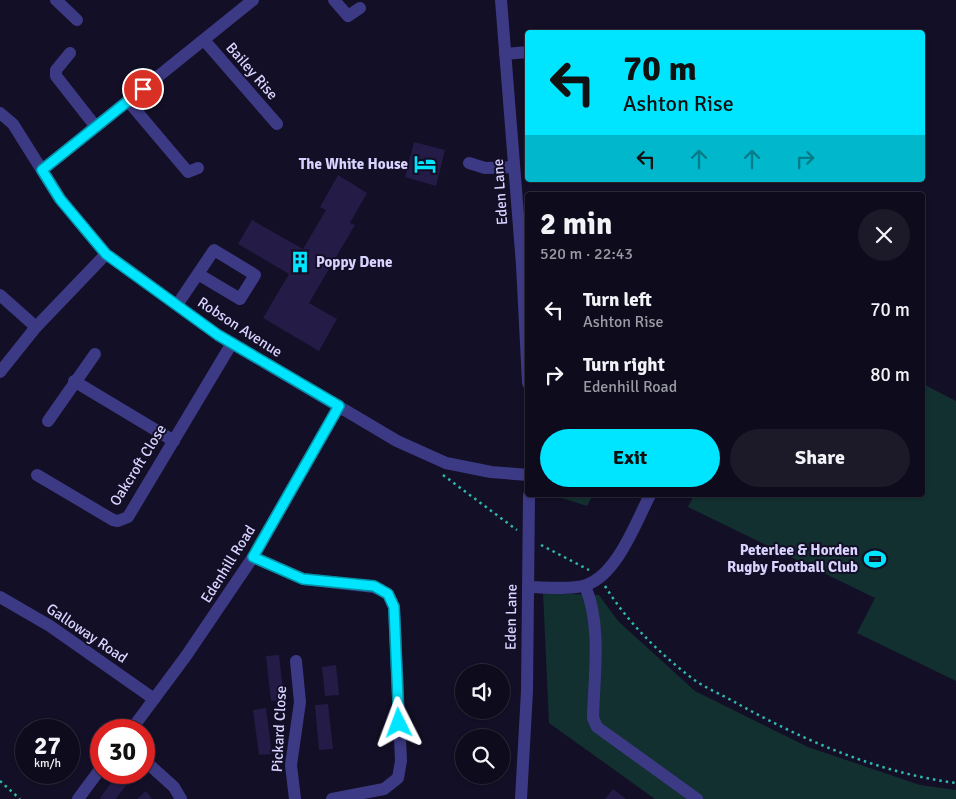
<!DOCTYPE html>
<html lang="en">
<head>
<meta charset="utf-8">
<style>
  :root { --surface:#0e0b1c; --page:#1c1929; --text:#f1f3f6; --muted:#9b9ba3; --line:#2e2b3b; --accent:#00e5ff }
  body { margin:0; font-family:Signika,sans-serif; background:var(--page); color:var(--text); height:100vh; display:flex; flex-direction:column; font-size:19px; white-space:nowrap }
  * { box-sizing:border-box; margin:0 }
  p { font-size:16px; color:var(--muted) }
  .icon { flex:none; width:28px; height:28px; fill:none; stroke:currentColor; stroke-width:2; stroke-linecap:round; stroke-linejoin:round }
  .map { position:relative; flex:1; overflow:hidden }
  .drawer { position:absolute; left:525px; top:192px; width:400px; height:305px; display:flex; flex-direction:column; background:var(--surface); border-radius:5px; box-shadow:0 1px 4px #0004,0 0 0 1px var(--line) }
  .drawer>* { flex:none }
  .hud { position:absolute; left:525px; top:30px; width:400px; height:152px; border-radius:5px; box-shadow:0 1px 4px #0004,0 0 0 1px var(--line); background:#00e5ff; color:#111; overflow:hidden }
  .controls { position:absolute; left:455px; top:664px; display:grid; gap:10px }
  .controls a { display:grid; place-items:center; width:55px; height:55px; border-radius:50%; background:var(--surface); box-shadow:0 1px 4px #0004,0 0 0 1px var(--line); font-size:25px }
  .speed { position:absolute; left:15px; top:719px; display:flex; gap:10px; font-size:25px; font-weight:700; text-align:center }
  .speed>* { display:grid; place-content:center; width:65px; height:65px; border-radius:50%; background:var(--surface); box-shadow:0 1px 4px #0004,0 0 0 1px var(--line); line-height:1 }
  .speed small { font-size:12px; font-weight:400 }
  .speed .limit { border:8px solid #d22; background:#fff; color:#111 }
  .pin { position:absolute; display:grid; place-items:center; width:42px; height:42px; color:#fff; margin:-21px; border:2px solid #fff; border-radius:50%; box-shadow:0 1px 5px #0007 }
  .me { position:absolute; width:55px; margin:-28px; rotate:357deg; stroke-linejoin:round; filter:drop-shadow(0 0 4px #0008) }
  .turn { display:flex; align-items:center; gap:18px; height:105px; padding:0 15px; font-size:22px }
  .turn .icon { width:65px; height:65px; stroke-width:2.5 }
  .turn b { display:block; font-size:35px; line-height:42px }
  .lanes { display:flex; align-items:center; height:48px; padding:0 15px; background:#0003; justify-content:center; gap:25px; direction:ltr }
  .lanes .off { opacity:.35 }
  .round { display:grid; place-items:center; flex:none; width:52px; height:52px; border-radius:26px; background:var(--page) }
  .summary { display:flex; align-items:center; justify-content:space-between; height:85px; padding:0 15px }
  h1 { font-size:30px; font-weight:800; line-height:38px }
  .primary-button { display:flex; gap:10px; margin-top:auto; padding:10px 15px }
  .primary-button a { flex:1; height:58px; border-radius:30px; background:var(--accent); color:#111; font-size:20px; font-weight:800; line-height:58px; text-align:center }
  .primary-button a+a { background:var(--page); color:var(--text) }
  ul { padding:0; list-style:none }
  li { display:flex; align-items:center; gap:15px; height:65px; padding:0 15px }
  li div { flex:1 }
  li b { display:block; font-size:19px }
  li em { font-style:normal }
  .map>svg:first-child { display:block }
  .green { fill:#12302f }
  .building { fill:#241b47 }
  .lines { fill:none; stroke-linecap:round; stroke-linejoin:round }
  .path { stroke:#2fb8b0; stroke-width:2.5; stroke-dasharray:2.5 4; stroke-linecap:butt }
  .minor { stroke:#3d3a85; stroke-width:12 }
  .route-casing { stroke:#0095a6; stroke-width:12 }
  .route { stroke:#00e5ff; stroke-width:9 }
  .labels { text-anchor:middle; stroke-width:4; stroke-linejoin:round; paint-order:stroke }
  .street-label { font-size:15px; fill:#d9d4ff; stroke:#130f26 }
  .poi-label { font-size:15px; font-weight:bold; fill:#d9d4ff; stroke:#130f26; text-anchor:end }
</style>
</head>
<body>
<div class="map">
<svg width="956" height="799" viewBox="0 0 956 799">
  <rect width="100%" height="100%" fill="#130f26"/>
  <g class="green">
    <path d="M 923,384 L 956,401 L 956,681 L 857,633 L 875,598 L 688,507 L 694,495 L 922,495 Z"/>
    <path d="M 552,495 L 593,495 L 587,506 Z"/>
    <path d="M 543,593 L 599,595 L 618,621 L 695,691 L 808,747 L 920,785 L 956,790 L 956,799 L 655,799 L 549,723 Z"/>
  </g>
  <g class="building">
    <path d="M 414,142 L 445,150 L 436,186 L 405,177 Z"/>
    <path d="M 338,175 L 367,193 L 350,223 L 355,225 L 309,303 L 337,319 L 319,351 L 263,318 L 289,274 L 238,244 L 252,220 L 303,249 L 326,210 L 320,207 Z"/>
    <path d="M 279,655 L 284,700 L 271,701 L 266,656 Z"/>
    <path d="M 336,665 L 339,695 L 325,696 L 322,667 Z"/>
    <path d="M 328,704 L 333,749 L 319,750 L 315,705 Z"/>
    <path d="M 266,708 L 272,754 L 259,755 L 253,710 Z"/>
    <path d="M 116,776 L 127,784 L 116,799 L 102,799 L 100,798 Z"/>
    <path d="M 613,789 L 626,799 L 605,799 Z"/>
    <path d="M 146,791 L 152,799 L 137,799 Z"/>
  </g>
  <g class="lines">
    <g class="path">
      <path d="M 443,475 L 517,530"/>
      <path d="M 541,545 L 589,570"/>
      <path d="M 605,586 C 628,623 659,653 693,679 C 707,689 725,696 740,705 C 807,742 880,773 956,783"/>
      <path d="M 0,781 L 20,799"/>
    </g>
    <g class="minor">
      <path d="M 56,0 L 77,20"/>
      <path d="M 334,0 L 348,16 L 360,8"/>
      <path d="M 501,0 L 522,265 L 528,383"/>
      <path d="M 204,40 L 277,124"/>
      <path d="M 70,53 L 56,70 L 56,76 L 96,127"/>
      <path d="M 505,54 L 528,52"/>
      <path d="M 128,101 L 188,172 L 198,168"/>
      <path d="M 0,113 L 13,124 L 60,199 L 106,254 L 218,335 L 397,441 L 446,463 L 491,472 L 528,475"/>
      <path d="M 469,163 L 485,168 L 514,167"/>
      <path d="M 42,170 L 253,0"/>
      <path d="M 0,295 L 36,327"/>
      <path d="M 177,305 L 214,250 L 255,275 L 240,299 L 198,274"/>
      <path d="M 0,372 L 36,327 L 106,254"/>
      <path d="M 74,381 L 174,441"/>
      <path d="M 48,421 L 95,354"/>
      <path d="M 37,475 L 113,520 L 118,521 L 128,517 L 232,343"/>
      <path d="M 253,557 L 303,579 L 374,587 L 388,594 L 394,607 L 401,761 L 398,778 L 384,789 L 332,799"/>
      <path d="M 585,586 C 602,625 594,676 593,718 L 597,727 L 697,799"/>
      <path d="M 528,587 C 543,587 573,590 586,585 C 617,575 636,522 650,495"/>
      <path d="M 0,597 L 50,626 L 154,699"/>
      <path d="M 131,730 L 186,656 L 253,557 L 339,406"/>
      <path d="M 144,760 L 174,787 L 181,799"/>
      <path d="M 78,799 L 101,768"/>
      <path d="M 295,799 L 291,765 L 300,702 L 296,661"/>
      <path d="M 521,799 L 527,691 L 529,495"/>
    </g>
  </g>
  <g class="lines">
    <g class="route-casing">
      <path id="route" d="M 143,89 L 42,170 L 60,199 L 106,254 L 218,335 L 339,406 L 253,557 L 303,579 L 374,586 L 388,594 L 394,607 L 399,723"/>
    </g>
    <use href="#route" class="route"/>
  </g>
  <defs>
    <g id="hotel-bare" transform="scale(1.725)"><path d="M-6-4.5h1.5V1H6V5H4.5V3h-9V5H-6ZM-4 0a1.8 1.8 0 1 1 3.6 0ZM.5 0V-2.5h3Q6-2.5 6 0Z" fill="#00e5ff" stroke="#130f26" stroke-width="2.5" paint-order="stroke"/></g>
    <g id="building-bare" transform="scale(1.725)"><path d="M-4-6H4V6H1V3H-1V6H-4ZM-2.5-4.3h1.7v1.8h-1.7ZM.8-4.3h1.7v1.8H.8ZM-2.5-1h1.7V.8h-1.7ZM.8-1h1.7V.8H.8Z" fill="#00e5ff" stroke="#130f26" stroke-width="2.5" paint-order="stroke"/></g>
    <g id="stadium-bare" transform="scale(1.725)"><path d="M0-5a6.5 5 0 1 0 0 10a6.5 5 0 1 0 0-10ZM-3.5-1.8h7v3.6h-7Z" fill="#00e5ff" stroke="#130f26" stroke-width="2.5" paint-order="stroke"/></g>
  </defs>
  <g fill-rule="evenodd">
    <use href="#hotel-bare" x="425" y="164"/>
    <use href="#building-bare" x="300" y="262"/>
    <use href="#stadium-bare" x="875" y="559"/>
  </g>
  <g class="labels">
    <g class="street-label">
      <text transform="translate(252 71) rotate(49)" y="5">Bailey Rise</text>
      <text transform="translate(500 192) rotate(-94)" y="5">Eden Lane</text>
      <text transform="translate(240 327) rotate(33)" y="5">Robson Avenue</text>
      <text transform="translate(138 465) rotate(-58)" y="5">Oakcroft Close</text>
      <text transform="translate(228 564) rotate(-58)" y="5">Edenhill Road</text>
      <text transform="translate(511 617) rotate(-89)" y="5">Eden Lane</text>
      <text transform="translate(87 633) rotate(34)" y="5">Galloway Road</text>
      <text transform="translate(279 729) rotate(-87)" y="5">Pickard Close</text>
    </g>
    <g class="poi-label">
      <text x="408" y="169">The White House</text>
      <text x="316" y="267" text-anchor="start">Poppy Dene</text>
      <text x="858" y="555">Peterlee &amp; Horden<tspan x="858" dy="17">Rugby Football Club</tspan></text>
    </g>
  </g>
</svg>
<div class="controls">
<a><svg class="icon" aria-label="sound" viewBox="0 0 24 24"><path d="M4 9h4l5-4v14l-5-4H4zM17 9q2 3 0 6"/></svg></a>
<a><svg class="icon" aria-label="search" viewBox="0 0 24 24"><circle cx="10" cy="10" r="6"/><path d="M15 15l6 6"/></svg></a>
</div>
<div class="speed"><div>27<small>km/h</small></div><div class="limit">30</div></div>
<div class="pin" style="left:143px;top:89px;background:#d93025"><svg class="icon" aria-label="arrive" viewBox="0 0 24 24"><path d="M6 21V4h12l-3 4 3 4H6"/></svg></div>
<svg class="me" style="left:399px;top:723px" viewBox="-20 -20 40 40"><path d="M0-17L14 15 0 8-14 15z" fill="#00e5ff" stroke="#fff" stroke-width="4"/></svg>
<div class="hud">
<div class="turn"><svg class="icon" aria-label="left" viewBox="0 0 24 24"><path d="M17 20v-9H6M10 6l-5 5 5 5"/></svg><div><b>70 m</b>Ashton Rise</div></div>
<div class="lanes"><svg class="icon" aria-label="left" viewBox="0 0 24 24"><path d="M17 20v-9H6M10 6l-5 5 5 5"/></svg><svg class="icon off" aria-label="ahead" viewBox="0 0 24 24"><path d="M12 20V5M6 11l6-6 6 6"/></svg><svg class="icon off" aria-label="ahead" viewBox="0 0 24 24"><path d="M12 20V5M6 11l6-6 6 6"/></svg><svg class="icon off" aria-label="right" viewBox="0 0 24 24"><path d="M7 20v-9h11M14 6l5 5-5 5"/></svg></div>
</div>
<section class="drawer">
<div class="summary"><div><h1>2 min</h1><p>520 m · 22:43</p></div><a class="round"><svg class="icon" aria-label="close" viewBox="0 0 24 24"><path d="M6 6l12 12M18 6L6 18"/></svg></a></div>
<ul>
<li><svg class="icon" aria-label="left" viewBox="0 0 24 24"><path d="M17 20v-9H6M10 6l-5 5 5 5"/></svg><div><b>Turn left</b><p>Ashton Rise</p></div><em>70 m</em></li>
<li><svg class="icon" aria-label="right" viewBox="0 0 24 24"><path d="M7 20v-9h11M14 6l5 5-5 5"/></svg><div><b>Turn right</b><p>Edenhill Road</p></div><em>80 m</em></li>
</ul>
<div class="primary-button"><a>Exit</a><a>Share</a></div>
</section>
</div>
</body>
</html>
